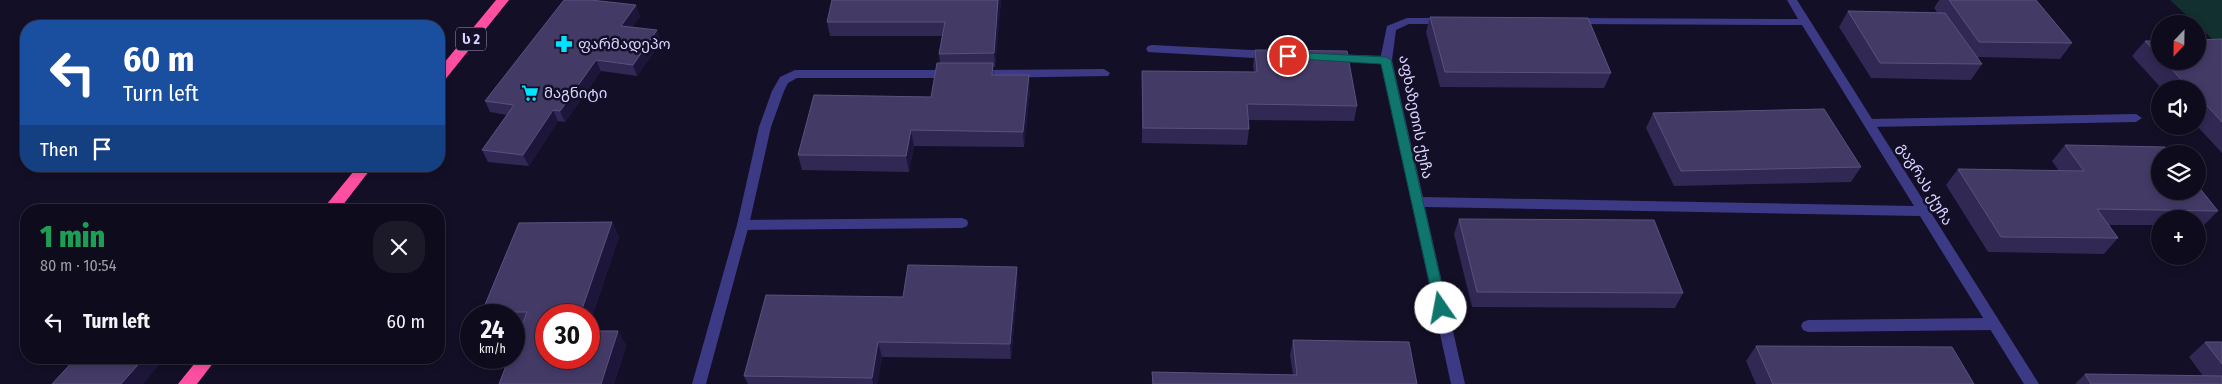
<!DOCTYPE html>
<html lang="en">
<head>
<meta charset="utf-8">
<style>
  :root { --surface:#0e0b1c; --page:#1c1929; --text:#f1f3f6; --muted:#9b9ba3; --line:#2e2b3b }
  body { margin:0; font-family:"Fira Sans Condensed","Noto Sans Georgian",sans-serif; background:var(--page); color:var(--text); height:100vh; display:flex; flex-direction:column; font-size:19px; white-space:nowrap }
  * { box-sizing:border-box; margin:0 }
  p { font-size:16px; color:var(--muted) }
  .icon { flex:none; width:28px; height:28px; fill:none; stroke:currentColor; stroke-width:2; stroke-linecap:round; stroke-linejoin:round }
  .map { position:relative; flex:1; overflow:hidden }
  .panel { position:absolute; left:20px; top:204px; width:425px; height:160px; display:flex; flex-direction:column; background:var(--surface); border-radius:20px; box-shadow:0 2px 8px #0003,0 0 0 1px var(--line) }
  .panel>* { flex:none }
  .banner { position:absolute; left:20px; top:20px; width:425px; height:152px; border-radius:20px; box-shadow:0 2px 8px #0003,0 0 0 1px var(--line); background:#1a4fa0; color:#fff; overflow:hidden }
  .needle { width:32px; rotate:202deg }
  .fabs { position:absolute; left:2151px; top:15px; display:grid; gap:10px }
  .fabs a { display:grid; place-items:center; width:55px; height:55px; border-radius:50%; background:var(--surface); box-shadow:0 2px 8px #0003,0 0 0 1px var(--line); font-size:25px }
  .speed { position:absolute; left:460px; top:304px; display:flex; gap:10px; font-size:25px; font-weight:700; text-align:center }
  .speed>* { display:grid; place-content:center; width:65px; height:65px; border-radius:50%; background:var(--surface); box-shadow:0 2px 8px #0003,0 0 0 1px var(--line); line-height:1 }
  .speed small { font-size:12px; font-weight:400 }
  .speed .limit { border:8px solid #d22; background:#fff; color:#111 }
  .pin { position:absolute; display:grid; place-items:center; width:42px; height:42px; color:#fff; margin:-21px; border:2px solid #fff; border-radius:50%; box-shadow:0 1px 5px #0007 }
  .me { position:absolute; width:55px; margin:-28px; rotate:348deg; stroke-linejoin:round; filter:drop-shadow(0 0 4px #0008) }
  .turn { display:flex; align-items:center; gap:18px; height:105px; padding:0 20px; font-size:22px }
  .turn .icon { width:65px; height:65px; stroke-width:2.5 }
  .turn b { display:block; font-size:35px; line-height:42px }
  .then { display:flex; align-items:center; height:48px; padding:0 20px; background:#0003; gap:10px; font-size:19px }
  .round { display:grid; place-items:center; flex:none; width:52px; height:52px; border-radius:20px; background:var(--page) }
  .summary { display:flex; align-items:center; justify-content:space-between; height:85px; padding:0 20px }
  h1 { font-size:30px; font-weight:800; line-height:38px; color:#1e9e55 }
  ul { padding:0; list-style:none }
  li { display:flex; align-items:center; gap:15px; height:65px; padding:0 20px }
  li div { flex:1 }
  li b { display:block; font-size:19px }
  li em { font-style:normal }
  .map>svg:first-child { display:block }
  .green { fill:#12302f }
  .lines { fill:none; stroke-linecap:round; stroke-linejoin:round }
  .lane { fill:#3d3a85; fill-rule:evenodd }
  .street { fill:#3d3a85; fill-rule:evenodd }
  .highway { fill:#ff4fa3; fill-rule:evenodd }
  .wall { fill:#312854 }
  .shaded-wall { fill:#1d163a }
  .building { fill:#433a66; stroke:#5a527e }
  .route { fill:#0f766e; stroke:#0a4d48 }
  .labels { text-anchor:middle; stroke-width:5; stroke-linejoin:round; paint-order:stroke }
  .shield { fill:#130f26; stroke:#9e99be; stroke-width:1 }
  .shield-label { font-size:14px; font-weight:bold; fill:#d9d4ff }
  .poi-label { font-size:15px; fill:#d9d4ff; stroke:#130f26; text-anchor:start }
  .street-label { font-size:15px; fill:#d9d4ff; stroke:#130f26 }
</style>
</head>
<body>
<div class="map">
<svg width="2222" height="384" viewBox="0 0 2222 384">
  <rect width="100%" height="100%" fill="#130f26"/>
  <path class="green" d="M 2170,0 L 2222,0 L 2222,48 Z"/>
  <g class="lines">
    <g class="lane">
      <path d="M 1152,45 L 1271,51 L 1277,55 L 1271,59 L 1148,52 L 1146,49 L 1148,46 Z"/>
      <path d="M 1333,54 L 1386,56 L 1392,60 L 1386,64 L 1329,61 L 1327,58 Z"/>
      <path d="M 2136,114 L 2142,118 L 2136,122 L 1869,127 L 1863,123 L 1869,119 Z"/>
      <path d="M 962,218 L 967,220 L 968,223 L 967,226 L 962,228 L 743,230 L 738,228 L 737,225 L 738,222 L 743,220 Z"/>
      <path d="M 1993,318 L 1998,320 L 2000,324 L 1998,328 L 1993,330 L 1808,332 L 1803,330 L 1801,326 L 1803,322 L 1808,320 Z"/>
    </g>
    <g class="street">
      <path d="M 1787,0 L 1797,0 L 2039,384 L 2024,384 L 1920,216 L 1425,207 L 1465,384 L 1451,384 L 1380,60 L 1387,26 L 1407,18 L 1445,18 L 1450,21 L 1445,24 L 1409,24 L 1396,30 L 1392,60 L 1423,197 L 1914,206 L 1802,25 L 1573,24 L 1568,21 L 1573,18 L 1798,19 Z"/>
      <path d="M 1104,69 L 1110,73 L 1108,76 L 976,78 L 970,74 L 976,70 Z"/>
      <path d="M 795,70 L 951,70 L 957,74 L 951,78 L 797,78 L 788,83 L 784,91 L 771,127 L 749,225 L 706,384 L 692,384 L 737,225 L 759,127 L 772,91 L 780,77 Z"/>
    </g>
    <g class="highway">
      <path d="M 496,0 L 509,0 L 444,81 L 439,82 L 439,69 Z"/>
      <path d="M 358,166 L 373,166 L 339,210 L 322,210 Z"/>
      <path d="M 199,358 L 217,358 L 197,384 L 178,384 Z"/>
    </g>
  </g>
  <g class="wall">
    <path d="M 832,0 L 1001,0 L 995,67 L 993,67 L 994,75 L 1030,91 L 1024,147 L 914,146 L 909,172 L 802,170 L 798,155 L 931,97 L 940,63 L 939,54 L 942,36 L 830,36 L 827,22 Z"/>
    <path d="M 1939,0 L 2036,0 L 2072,43 L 2060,59 L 1977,57 L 1982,64 L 1971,80 L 1871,78 L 1839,27 L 1848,11 L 1937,12 L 1934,8 Z"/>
    <path d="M 636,5 L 640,17 L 632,27 L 661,42 L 637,76 L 601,71 L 565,122 L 558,121 L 529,166 L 488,162 L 482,150 L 507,115 L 490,112 L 485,101 Z"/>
    <path d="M 1430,17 L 1611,73 L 1604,88 L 1440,87 L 1426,32 Z"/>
    <path d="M 2222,39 L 2222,153 L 2197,126 L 2198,89 L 2162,89 L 2132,56 L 2145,41 L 2160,41 L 2160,61 L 2198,61 Z"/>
    <path d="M 1255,50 L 1357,106 L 1354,121 L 1248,120 L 1249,129 L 1247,145 L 1142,143 L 1142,71 L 1254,72 L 1253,66 Z"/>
    <path d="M 1653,113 L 1861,167 L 1851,182 L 1674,186 L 1646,128 Z"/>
    <path d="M 2065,145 L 2218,211 L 2203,226 L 2198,226 L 2198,219 L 2160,219 L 2160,225 L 2108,225 L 2118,238 L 2104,254 L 1988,252 L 1946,185 L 1958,169 L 2059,171 L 2052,161 Z"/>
    <path d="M 1459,219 L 1683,293 L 1675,308 L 1472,307 L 1454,234 Z"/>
    <path d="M 612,222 L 619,237 L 589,326 L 589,315 L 546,315 L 546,358 L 589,358 L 589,331 L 618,331 L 626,346 L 614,384 L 499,384 L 509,358 L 514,358 L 514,346 L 521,327 L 514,327 L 514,315 L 484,315 L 482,312 L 519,223 Z"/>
    <path d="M 1018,282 L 1011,359 L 882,357 L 877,384 L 748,384 L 744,376 Z"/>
    <path d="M 1293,340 L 1417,384 L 1152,384 L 1152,372 L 1293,375 L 1290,355 Z"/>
    <path d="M 2205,342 L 2222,342 L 2222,384 L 2203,376 L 2189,357 Z"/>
    <path d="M 1756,346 L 1974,384 L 1756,384 L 1746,361 Z"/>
    <path d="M 2085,374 L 2091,384 L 2075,384 Z"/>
  </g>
  <g class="shaded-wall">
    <path d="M 998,0 L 1001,0 L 995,67 L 994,53 Z"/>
    <path d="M 636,5 L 640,17 L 625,37 L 621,26 Z"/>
    <path d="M 657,30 L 661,42 L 637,76 L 633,65 Z"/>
    <path d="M 596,60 L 601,71 L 565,122 L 560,111 Z"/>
    <path d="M 1029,75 L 1030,91 L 1024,147 L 1023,132 Z"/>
    <path d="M 553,110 L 558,121 L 529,166 L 523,155 Z"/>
    <path d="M 911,130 L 914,146 L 909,172 L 906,156 Z"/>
    <path d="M 612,222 L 619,237 L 589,326 L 589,315 L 580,315 Z"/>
    <path d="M 1017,267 L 1018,282 L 1011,359 L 1010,344 Z"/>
    <path d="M 618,331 L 626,346 L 614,384 L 601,384 Z"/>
    <path d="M 878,342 L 882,357 L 877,384 L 873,384 L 872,378 Z"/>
    <path d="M 144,358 L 165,358 L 143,384 L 121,384 Z"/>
  </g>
  <g class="building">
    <path d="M 564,0 L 591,0 L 636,5 L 621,26 L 657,30 L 633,65 L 596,60 L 560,111 L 553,110 L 523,155 L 482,150 L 514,105 L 485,101 Z"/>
    <path d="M 832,0 L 998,0 L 994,53 L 939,54 L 945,22 L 827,22 Z"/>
    <path d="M 1949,0 L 2036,0 L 2072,43 L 1979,42 Z"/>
    <path d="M 1848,11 L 1945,13 L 1982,64 L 1880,63 Z"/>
    <path d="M 1430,17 L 1588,18 L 1611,73 L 1445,72 Z"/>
    <path d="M 2222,39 L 2222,122 L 2198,96 L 2198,89 L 2190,89 L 2164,61 L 2198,61 L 2198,40 Z"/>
    <path d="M 2145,41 L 2160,41 L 2160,57 Z"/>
    <path d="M 1255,50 L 1347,51 L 1357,106 L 1247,104 L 1249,129 L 1143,128 L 1142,71 L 1257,72 Z"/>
    <path d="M 937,63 L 993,63 L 992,75 L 1029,75 L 1023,132 L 911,130 L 906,156 L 798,155 L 814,95 L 931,97 Z"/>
    <path d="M 1824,109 L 1861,167 L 1681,171 L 1653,113 Z"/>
    <path d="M 2065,145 L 2165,147 L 2171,154 L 2160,154 L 2160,191 L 2198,191 L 2198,186 L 2218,211 L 2097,209 L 2118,238 L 2001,237 L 1958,169 L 2084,171 Z"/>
    <path d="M 1459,219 L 1654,220 L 1683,293 L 1477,292 Z"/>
    <path d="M 612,222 L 580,315 L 546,315 L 546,358 L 589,358 L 589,331 L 618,331 L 601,384 L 499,384 L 509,358 L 514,358 L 514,346 L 527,312 L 482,312 L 519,223 Z"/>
    <path d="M 908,265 L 1017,267 L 1010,344 L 878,342 L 872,378 L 744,376 L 766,295 L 903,297 Z"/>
    <path d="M 1293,340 L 1409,342 L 1417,384 L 1153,384 L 1152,372 L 1297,375 Z"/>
    <path d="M 2205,342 L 2222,342 L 2222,364 Z"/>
    <path d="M 1756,346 L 1952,347 L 1974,384 L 1773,384 Z"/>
    <path d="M 76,358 L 144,358 L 121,384 L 52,384 Z"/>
    <path d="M 2085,374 L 2222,376 L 2222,384 L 2091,384 Z"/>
  </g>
  <path class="route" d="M 1288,52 L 1386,57 L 1391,60 L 1447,308 L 1446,311 L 1437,311 L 1435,308 L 1381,64 L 1285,58 L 1283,56 Z"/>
  <defs>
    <g id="pharmacy-bare" transform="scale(1.35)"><path d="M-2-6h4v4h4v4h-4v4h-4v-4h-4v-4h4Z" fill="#00e5ff" stroke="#130f26" stroke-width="2.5" paint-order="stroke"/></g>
    <g id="supermarket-bare" transform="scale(1.35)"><path d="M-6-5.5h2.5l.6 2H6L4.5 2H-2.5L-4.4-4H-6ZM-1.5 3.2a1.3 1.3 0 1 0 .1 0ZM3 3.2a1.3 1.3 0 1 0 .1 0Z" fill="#00e5ff" stroke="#130f26" stroke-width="2.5" paint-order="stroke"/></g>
  </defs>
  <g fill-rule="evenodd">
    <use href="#pharmacy-bare" x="564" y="44"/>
    <use href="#supermarket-bare" x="530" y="93"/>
  </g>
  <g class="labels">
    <rect class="shield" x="456" y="27.5" width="30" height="23" rx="4"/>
    <g class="shield-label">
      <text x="471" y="44">ს 2</text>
    </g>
    <g class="poi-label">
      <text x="578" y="49">ფარმადეპო</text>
      <text x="544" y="98">მაგნიტი</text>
    </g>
    <g class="street-label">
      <text transform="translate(1416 117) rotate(79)" y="5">აფხაზეთის ქუჩა</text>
      <text transform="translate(1925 184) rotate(59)" y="5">გაგრას ქუჩა</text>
    </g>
  </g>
</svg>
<div class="fabs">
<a><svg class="needle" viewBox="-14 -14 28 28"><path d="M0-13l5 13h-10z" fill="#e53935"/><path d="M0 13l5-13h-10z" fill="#9b9ba3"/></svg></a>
<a><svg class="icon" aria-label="sound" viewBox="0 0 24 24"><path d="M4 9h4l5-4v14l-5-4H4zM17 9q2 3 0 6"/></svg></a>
<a><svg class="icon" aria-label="layers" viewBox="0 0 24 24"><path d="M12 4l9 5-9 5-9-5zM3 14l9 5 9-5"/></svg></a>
<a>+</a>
</div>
<div class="speed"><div>24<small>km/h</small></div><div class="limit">30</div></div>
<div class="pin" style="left:1288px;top:56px;background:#d93025"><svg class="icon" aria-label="arrive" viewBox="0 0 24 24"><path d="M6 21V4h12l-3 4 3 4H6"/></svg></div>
<svg class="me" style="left:1441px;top:308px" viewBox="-20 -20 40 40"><circle r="19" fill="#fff"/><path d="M0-13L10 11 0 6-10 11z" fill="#0f766e"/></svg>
<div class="banner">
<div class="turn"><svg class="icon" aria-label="left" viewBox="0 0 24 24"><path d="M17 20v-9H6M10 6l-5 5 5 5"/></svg><div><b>60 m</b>Turn left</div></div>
<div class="then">Then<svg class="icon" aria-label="arrive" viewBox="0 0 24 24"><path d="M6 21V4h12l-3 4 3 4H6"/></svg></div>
</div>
<section class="panel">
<div class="summary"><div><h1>1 min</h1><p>80 m · 10:54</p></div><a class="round"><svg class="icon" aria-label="close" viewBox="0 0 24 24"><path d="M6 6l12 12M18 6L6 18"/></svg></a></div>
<ul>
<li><svg class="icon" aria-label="left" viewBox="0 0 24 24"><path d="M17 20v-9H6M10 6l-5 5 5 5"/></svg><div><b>Turn left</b></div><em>60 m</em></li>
</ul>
</section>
</div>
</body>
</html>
